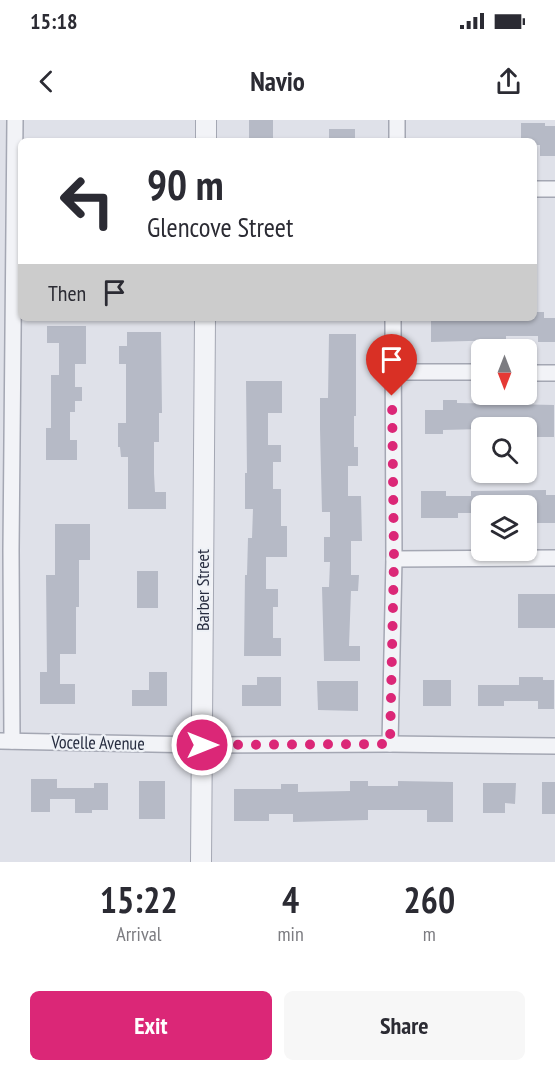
<!DOCTYPE html>
<html lang="en">
<head>
<meta charset="utf-8">
<style>
  :root { --surface:#fff; --page:#f7f7f7; --text:#2b2b33; --muted:#7c7c81; --accent:#db2777 }
  body { margin:0; font-family:"PT Sans Narrow",sans-serif; background:var(--page); color:var(--text); height:100vh; display:flex; flex-direction:column; font-size:22px; white-space:nowrap }
  * { box-sizing:border-box; margin:0 }
  p { font-size:20px; color:var(--muted) }
  .icon { flex:none; width:33px; height:33px; fill:none; stroke:currentColor; stroke-width:2; stroke-linecap:round; stroke-linejoin:round }
  .map { position:relative; height:742px; overflow:hidden }
  .panel { display:flex; flex-direction:column; background:var(--surface); flex:1 }
  .panel>* { flex:none }
  .hud { position:absolute; left:18px; top:18px; width:519px; height:183px; border-radius:9px; box-shadow:0 2px 4px #0004; background:#fff; color:var(--text); overflow:hidden }
  .needle { width:39px; rotate:180deg }
  .buttons { position:absolute; left:471px; top:219px; display:grid; gap:12px }
  .buttons a { display:grid; place-items:center; width:66px; height:66px; border-radius:9px; background:var(--surface); box-shadow:0 2px 4px #0004; font-size:30px }
  .pin { position:absolute; display:grid; place-items:center; width:51px; height:51px; color:#fff; margin:-62px -26px; border-radius:50% 50% 50% 0; rotate:-45deg; box-shadow:0 0 6px #0007 }
  .pin .icon { rotate:45deg }
  .me { position:absolute; width:66px; margin:-33px; rotate:90deg; stroke-linejoin:round; filter:drop-shadow(0 0 4px #0008) }
  .turn { display:flex; align-items:center; gap:21px; height:126px; padding:0 30px; font-size:27px }
  .turn .icon { width:78px; height:78px; stroke-width:2.5 }
  .turn b { display:block; font-size:42px; line-height:51px }
  .then { display:flex; align-items:center; height:57px; padding:0 30px; background:#0003; gap:12px; font-size:22px }
  .eta { display:flex; justify-content:space-evenly; align-items:center; height:102px; text-align:center }
  .eta b { font-size:36px; font-weight:800; line-height:42px }
  .button { display:flex; gap:12px; margin-top:auto; padding:12px 30px }
  .button a { flex:1; height:69px; border-radius:9px; background:var(--accent); color:#fff; font-size:24px; font-weight:800; line-height:69px; text-align:center }
  .button a+a { background:var(--page); color:var(--text) }
  .status { display:flex; justify-content:space-between; align-items:center; height:42px; padding:0 30px; background:var(--surface); direction:ltr }
  .status svg { height:16px; fill:currentColor }
  header { display:flex; justify-content:space-between; align-items:center; height:78px; padding:0 30px; background:var(--surface); font-size:27px; font-weight:800 }
  .map>svg:first-child { display:block }
  .building { fill:#b6bac6 }
  .lines { fill:none; stroke-linecap:round; stroke-linejoin:round }
  .minor-casing { stroke:#a4a7b3; stroke-width:18 }
  .tertiary-casing { stroke:#a4a7b3; stroke-width:22 }
  .minor { stroke:#f2f3f7; stroke-width:15 }
  .tertiary { stroke:#f2f3f7; stroke-width:20 }
  .route { stroke:#db2777; stroke-width:10; stroke-dasharray:0 18 }
  .labels { text-anchor:middle; stroke-width:4.5; stroke-linejoin:round; paint-order:stroke }
  .street-label { font-size:18px; fill:#272d40; stroke:#eef1f6 }
</style>
</head>
<body>
<div class="status"><b>15:18</b><svg viewBox="0 0 49 12"><path d="M0 12V9h3v3zM5 12V6h3v6zM10 12V3h3v9zM15 12V0h3v12zM26 1h20v11H26zM47 4h2v5h-2z"/></svg></div>
<header><svg class="icon" aria-label="back" viewBox="0 0 24 24"><path d="M15 5l-7 7 7 7"/></svg>Navio<svg class="icon" aria-label="share" viewBox="0 0 24 24"><path d="M12 15V3M7 8l5-5 5 5M5 13v7h14v-7"/></svg></header>
<div class="map">
<svg width="555" height="742" viewBox="0 0 555 742">
  <rect width="100%" height="100%" fill="#dfe1e9"/>
  <g class="building">
    <rect x="249" y="0" width="24" height="21"/>
    <path d="M 521,3 L 545,3 L 545,6 L 555,6 L 555,36 L 540,36 L 540,25 L 534,25 L 534,21 L 521,21 Z"/>
    <rect x="329" y="9" width="26" height="12"/>
    <path d="M 534,192 L 544,192 L 544,198 L 555,198 L 555,222 L 538,222 L 538,216 L 506,216 L 506,220 L 431,222 L 431,198 L 459,198 L 459,201 L 520,201 L 520,198 L 534,198 Z"/>
    <path d="M 47,206 L 86,206 L 86,244 L 75,244 L 75,267 L 82,267 L 82,281 L 75,281 L 75,292 L 70,292 L 70,320 L 77,320 L 77,340 L 46,340 L 46,308 L 51,308 L 51,255 L 59,255 L 59,223 L 47,223 Z"/>
    <path d="M 127,212 L 161,212 L 162,293 L 159,293 L 159,322 L 154,322 L 154,354 L 155,372 L 166,372 L 166,389 L 128,389 L 128,337 L 121,337 L 120,327 L 118,327 L 118,303 L 126,303 L 126,244 L 119,244 L 119,226 L 127,226 Z"/>
    <path d="M 329,214 L 356,214 L 356,296 L 354,296 L 354,327 L 358,327 L 358,346 L 348,346 L 348,376 L 361,376 L 362,421 L 351,421 L 351,455 L 359,455 L 358,471 L 351,471 L 349,526 L 360,526 L 360,541 L 324,541 L 322,467 L 329,467 L 330,442 L 324,442 L 324,417 L 330,417 L 330,392 L 322,392 L 320,309 L 320,278 L 328,278 Z"/>
    <path d="M 246,261 L 282,261 L 282,293 L 268,293 L 268,325 L 281,325 L 281,342 L 273,342 L 273,369 L 281,369 L 281,406 L 287,406 L 287,437 L 266,437 L 266,469 L 278,469 L 278,487 L 273,487 L 273,518 L 281,518 L 281,536 L 244,536 L 245,455 L 247,455 L 248,418 L 252,418 L 253,389 L 245,389 L 245,353 L 247,353 Z"/>
    <path d="M 443,280 L 457,280 L 457,283 L 554,285 L 554,317 L 526,317 L 526,308 L 482,308 L 482,309 L 443,310 L 443,314 L 425,314 L 425,290 L 443,290 Z"/>
    <path d="M 546,370 L 546,375 L 555,375 L 555,403 L 537,403 L 537,394 L 526,394 L 526,386 L 482,386 L 482,393 L 458,393 L 458,398 L 421,398 L 421,371 L 446,371 L 446,376 L 471,376 L 471,371 Z"/>
    <path d="M 55,404 L 90,404 L 90,440 L 79,440 L 79,487 L 76,487 L 76,534 L 60,534 L 60,564 L 75,564 L 75,584 L 40,584 L 40,552 L 47,552 L 46,455 L 55,455 Z"/>
    <rect x="137" y="451" width="21" height="37"/>
    <rect x="518" y="474" width="37" height="34"/>
    <path d="M 149,552 L 167,552 L 167,586 L 132,586 L 132,570 L 149,570 Z"/>
    <path d="M 257,557 L 281,557 L 281,586 L 242,586 L 242,565 L 257,565 Z"/>
    <path d="M 519,557 L 543,557 L 543,560 L 554,560 L 554,589 L 538,589 L 538,581 L 504,581 L 504,586 L 478,586 L 478,565 L 519,565 Z"/>
    <rect x="423" y="560" width="28" height="26"/>
    <path d="M 317,561 L 358,561 L 358,591 L 318,590 Z"/>
    <path d="M 31,659 L 57,659 L 57,668 L 94,668 L 94,663 L 108,663 L 108,690 L 92,690 L 92,693 L 75,693 L 75,679 L 50,679 L 50,692 L 31,692 Z"/>
    <rect x="139" y="661" width="26" height="38"/>
    <path d="M 350,661 L 368,661 L 368,666 L 398,666 L 398,661 L 453,662 L 453,702 L 427,702 L 427,690 L 368,690 L 368,700 L 293,702 L 293,694 L 269,694 L 269,701 L 234,701 L 234,669 L 281,669 L 281,664 L 298,664 L 298,672 L 350,671 Z"/>
    <rect x="542" y="662" width="13" height="32"/>
    <path d="M 483,663 L 516,663 L 515,684 L 505,683 L 505,693 L 483,693 Z"/>
  </g>
  <g class="lines">
    <g class="minor-casing">
      <g id="minor">
        <path d="M 397,21 L 397,0"/>
        <path d="M 534,69 L 555,69"/>
        <path d="M 392,252 L 482,252"/>
        <path d="M 526,253 L 555,253"/>
        <path d="M 394,439 L 555,438"/>
        <path d="M 0,621 L 202,625 L 390,624 L 555,626"/>
        <path d="M 12,621 L 11,430 L 15,0"/>
        <path d="M 390,624 L 394,439 L 393,198"/>
      </g>
    </g>
    <g class="tertiary-casing">
      <g id="tertiary">
        <path d="M 206,21 L 206,0"/>
        <path d="M 201,742 L 205,198"/>
      </g>
    </g>
    <use href="#minor" class="minor"/>
    <use href="#tertiary" class="tertiary"/>
  </g>
  <g class="lines">
    <path class="route" d="M 202,625 L 390,624 L 394,439 L 392,276"/>
  </g>
  <g class="labels">
    <g class="street-label">
      <text transform="translate(203 470) rotate(-90)" y="6">Barber Street</text>
      <text transform="translate(98 623) rotate(1)" y="6">Vocelle Avenue</text>
    </g>
  </g>
</svg>
<div class="buttons">
<a><svg class="needle" viewBox="-14 -14 28 28"><path d="M0-13l5 13h-10z" fill="#e53935"/><path d="M0 13l5-13h-10z" fill="#7c7c81"/></svg></a>
<a><svg class="icon" aria-label="search" viewBox="0 0 24 24"><circle cx="10" cy="10" r="6"/><path d="M15 15l6 6"/></svg></a>
<a><svg class="icon" aria-label="layers" viewBox="0 0 24 24"><path d="M12 4l9 5-9 5-9-5zM3 14l9 5 9-5"/></svg></a>
</div>
<div class="pin" style="left:392px;top:276px;background:#d93025"><svg class="icon" aria-label="arrive" viewBox="0 0 24 24"><path d="M6 21V4h12l-3 4 3 4H6"/></svg></div>
<svg class="me" style="left:202px;top:625px" viewBox="-20 -20 40 40"><circle r="17" fill="#db2777" stroke="#fff" stroke-width="3"/><path d="M0-11L8 9 0 5-8 9z" fill="#fff"/></svg>
<div class="hud">
<div class="turn"><svg class="icon" aria-label="left" viewBox="0 0 24 24"><path d="M17 20v-9H6M10 6l-5 5 5 5"/></svg><div><b>90 m</b>Glencove Street</div></div>
<div class="then">Then<svg class="icon" aria-label="arrive" viewBox="0 0 24 24"><path d="M6 21V4h12l-3 4 3 4H6"/></svg></div>
</div>
</div>
<section class="panel">
<div class="eta">
<div><b>15:22</b><p>Arrival</p></div>
<div><b>4</b><p>min</p></div>
<div><b>260</b><p>m</p></div>
</div>
<div class="button"><a>Exit</a><a>Share</a></div>
</section>
</body>
</html>
